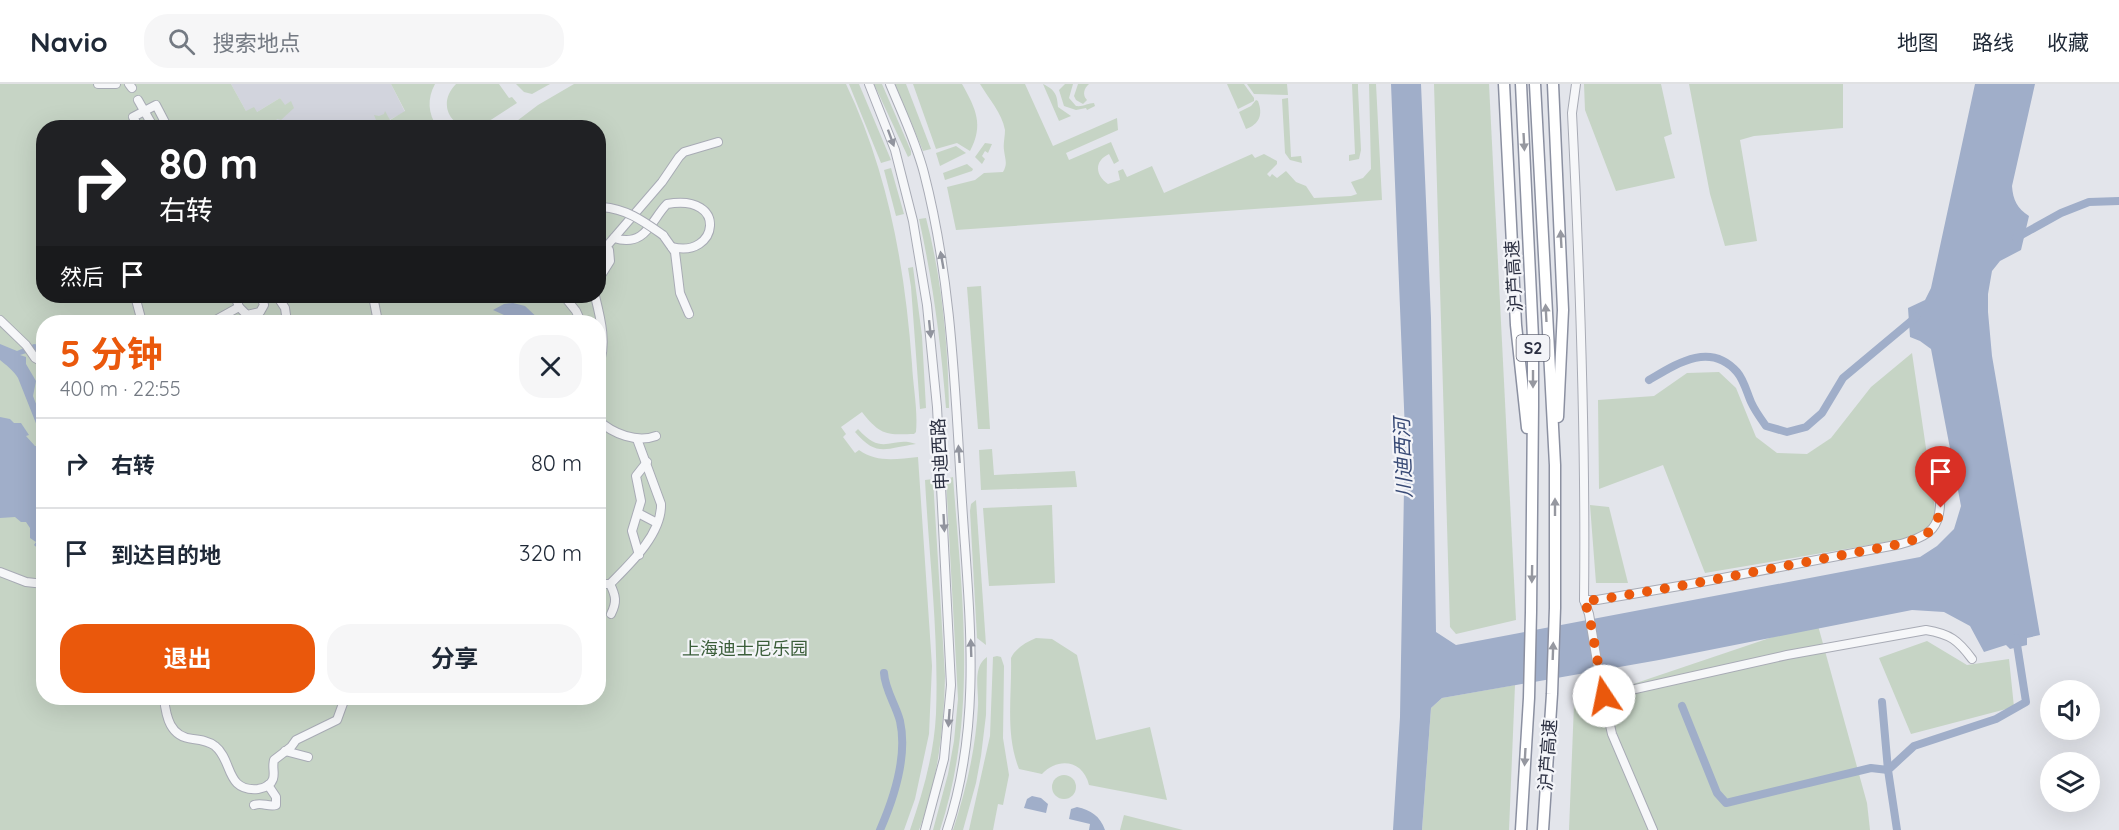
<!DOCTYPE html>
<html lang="zh">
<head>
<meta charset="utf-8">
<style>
  :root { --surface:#fff; --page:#f6f6f7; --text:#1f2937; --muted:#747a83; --line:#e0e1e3; --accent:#ea580c }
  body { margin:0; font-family:Quicksand,"Noto Sans SC",sans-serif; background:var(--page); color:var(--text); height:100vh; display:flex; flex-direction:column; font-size:22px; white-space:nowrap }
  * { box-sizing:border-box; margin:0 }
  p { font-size:20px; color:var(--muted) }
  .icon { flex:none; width:33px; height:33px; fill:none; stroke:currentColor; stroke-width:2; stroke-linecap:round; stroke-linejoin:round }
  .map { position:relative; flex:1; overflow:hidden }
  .details { position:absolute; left:36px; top:231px; width:570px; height:390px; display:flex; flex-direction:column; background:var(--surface); border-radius:24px; box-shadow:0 6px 24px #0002 }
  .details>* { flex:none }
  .hud { position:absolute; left:36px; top:36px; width:570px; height:183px; border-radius:24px; box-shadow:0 6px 24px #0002; background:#202124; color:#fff; overflow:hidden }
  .tools { position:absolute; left:2040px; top:596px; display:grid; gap:12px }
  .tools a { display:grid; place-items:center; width:60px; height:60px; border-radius:50%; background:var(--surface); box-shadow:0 6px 24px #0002; font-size:30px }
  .pin { position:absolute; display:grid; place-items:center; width:51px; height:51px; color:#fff; margin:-62px -26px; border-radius:50% 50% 50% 0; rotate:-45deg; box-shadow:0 0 6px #0007 }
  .pin .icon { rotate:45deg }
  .me { position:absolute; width:66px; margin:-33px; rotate:349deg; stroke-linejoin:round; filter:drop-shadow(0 0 4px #0008) }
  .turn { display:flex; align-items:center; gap:21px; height:126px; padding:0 24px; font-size:27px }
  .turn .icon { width:78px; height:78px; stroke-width:2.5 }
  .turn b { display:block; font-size:42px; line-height:51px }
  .then { display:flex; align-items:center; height:57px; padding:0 24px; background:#0003; gap:12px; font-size:22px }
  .round { display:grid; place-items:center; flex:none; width:63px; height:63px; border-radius:24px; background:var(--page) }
  .summary { display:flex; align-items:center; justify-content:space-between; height:102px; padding:0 24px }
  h1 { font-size:36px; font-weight:700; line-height:45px; color:var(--accent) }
  .action { display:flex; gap:12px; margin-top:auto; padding:12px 24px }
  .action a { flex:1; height:69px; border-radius:24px; background:var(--accent); color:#fff; font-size:24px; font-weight:700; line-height:69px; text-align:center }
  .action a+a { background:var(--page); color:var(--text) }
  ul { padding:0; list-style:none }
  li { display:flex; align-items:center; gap:18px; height:90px; padding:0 24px; border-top:2px solid var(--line) }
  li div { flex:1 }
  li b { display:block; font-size:22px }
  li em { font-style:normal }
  header { display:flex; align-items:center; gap:36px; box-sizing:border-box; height:84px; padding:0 30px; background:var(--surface); border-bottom:2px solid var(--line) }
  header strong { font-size:28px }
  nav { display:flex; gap:33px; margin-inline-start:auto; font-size:21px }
  .search { width:420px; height:54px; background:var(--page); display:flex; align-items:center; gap:15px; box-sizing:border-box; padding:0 21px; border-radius:24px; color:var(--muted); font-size:22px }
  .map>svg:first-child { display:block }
  .built { fill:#d2d4dd }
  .green { fill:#c6d4c5; fill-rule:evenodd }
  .water { fill:#a0aec9 }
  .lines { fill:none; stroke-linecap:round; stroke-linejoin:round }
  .canal { stroke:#a0aec9; stroke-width:8 }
  .minor-casing { stroke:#a8abb5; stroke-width:10 }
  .highway-casing { stroke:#8b90a1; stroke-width:13 }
  .minor { stroke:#f6f7f9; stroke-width:8 }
  .highway { stroke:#fff; stroke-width:10 }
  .minor-bridge-casing { stroke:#a8abb5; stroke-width:10; stroke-linecap:butt }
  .minor-bridge { stroke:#f6f7f9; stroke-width:8 }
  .oneway { fill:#91949e }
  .oneway2 { fill:#9698a0 }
  .route { stroke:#ea580c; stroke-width:10; stroke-dasharray:0 18 }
  .labels { text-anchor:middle; stroke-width:4.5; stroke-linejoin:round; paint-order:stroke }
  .shield { fill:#f3f4f8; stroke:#686b79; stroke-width:1.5 }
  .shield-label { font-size:16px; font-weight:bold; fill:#2c3042 }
  .street-label { font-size:18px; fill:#2c3042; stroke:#f3f4f8 }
  .park-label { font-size:18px; fill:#3b5e3a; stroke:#f3f4f8 }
  .water-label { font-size:20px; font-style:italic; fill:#374975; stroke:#f3f4f8 }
</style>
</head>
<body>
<header>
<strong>Navio</strong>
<div class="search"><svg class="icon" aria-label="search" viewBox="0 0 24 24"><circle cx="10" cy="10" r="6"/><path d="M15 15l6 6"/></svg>搜索地点</div>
<nav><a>地图</a><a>路线</a><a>收藏</a></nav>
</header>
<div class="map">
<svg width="2119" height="746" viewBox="0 0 2119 746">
  <rect width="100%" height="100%" fill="#e3e5eb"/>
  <path class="built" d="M 231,0 L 391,0 L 405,28 L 375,43 L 275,43 L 277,35 L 287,28 L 280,14 L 257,28 L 246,27 Z"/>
  <g class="green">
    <path d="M 0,0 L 231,0 L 246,27 L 254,23 L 257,28 L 280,14 L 285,21 L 291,17 L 294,24 L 281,36 L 277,35 L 275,43 L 44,44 L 44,212 L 598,212 L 598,44 L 509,43 L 538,21 L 574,0 L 846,0 C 888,88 905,183 912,280 C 913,302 918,326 916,348 L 914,350 C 886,351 880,351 862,328 L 841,343 L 846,350 L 843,353 L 855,369 L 859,366 C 877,379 897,375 918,373 L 932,582 L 929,650 L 915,715 L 904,746 L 0,746 ZM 44,238 L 598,238 L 598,614 L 44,614 Z"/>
    <path d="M 391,0 L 435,0 C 427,15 428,29 437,43 L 375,43 L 378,41 L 374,31 L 379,32 L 384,30 L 385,27 L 390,36 L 405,27 Z"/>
    <path d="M 456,0 L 499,0 L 509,14 L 512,13 L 517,19 L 483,41 C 455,52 434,22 456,0 Z"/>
    <path d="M 516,0 L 550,0 L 532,10 L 524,8 Z"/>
    <path d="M 849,0 L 859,0 L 891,76 L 881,79 Z"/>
    <path d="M 874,0 L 882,0 L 911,67 L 911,71 L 908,73 Z"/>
    <path d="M 895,0 L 906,0 L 931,65 L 923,67 Z"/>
    <path d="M 913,0 L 962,0 C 976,25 984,41 970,67 L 957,59 L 936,65 Z"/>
    <path d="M 980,0 L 1025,0 L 1053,62 L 1117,34 L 1118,46 L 1066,69 L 1069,76 L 1111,58 L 1119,77 L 1114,80 L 1109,70 C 1094,77 1095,91 1108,100 L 1120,96 L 1118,87 L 1123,85 L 1127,93 L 1152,82 L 1164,109 L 1252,70 L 1255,74 L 1264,70 L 1277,77 L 1277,80 L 1267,90 L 1270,93 L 1272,90 L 1277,94 L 1286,87 L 1296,98 L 1306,102 L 1314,114 L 1351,112 L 1357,110 L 1351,98 L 1363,94 L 1371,85 L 1369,0 L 1376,0 L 1382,116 L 956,146 L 947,103 L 975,96 L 984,89 L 1003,88 C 1008,80 1005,75 1004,66 C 1003,60 1005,53 1005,46 C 1002,29 989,15 980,0 Z"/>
    <path d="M 1043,0 C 1055,6 1057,10 1058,23 L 1071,32 L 1059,37 Z"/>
    <path d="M 1065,0 L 1073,0 L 1069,14 L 1076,22 C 1083,23 1088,19 1094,19 L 1095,22 L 1087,26 L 1086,24 L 1076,26 L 1064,22 L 1059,6 Z"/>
    <path d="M 1078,0 L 1089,0 C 1084,4 1082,11 1087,16 L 1083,20 L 1076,16 L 1074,12 Z"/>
    <path d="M 1227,0 L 1244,0 L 1254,14 L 1254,17 L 1238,25 Z"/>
    <path d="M 1247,0 L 1287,0 L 1288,11 L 1254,10 Z"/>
    <path d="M 1352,0 L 1358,0 L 1358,5 L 1361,66 L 1359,75 L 1349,77 L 1349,71 L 1355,70 Z"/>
    <path d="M 1434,0 L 1489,0 L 1516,536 L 1456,550 L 1450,543 Z"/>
    <path d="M 1584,0 L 1661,0 L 1672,50 L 1664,53 L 1675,94 L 1616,107 L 1585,26 Z"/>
    <path d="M 1689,0 L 1843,0 L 1843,44 L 1754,52 L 1740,56 L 1757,157 L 1725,162 L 1710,110 Z"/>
    <path d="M 1288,14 L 1291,73 L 1301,72 L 1302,79 L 1290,76 L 1285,69 L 1282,15 Z"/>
    <path d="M 1256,16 L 1258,17 C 1263,30 1260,40 1246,45 L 1239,28 L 1251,22 Z"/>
    <path d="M 985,59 L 992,60 L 988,69 L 985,67 L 982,72 L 985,75 L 982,80 L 975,73 Z"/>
    <path d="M 956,62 L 966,69 L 940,82 L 936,69 Z"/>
    <path d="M 967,80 L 973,85 L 972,87 L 945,96 L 943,89 Z"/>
    <path d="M 891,84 L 904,130 L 896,132 L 884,86 Z"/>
    <path d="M 926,134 C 942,195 948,260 949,324 L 946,324 C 941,260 933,198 919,135 Z"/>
    <path d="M 913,183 L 922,252 L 926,324 L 920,325 L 911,203 L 908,184 Z"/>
    <path d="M 981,202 L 990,345 L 978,345 L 967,203 Z"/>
    <path d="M 1912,269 L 1936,432 L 1926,447 L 1911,454 L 1705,489 L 1663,381 L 1599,405 L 1598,316 L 1654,312 L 1687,289 L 1719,288 L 1736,304 L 1756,353 L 1777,369 L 1807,370 L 1831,354 L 1871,303 Z"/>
    <path d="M 858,345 C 884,374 891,351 916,360 C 886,364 877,374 855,348 Z"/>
    <path d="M 992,365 L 994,391 L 1075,387 L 1077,403 L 981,406 L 979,366 Z"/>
    <path d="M 953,393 C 962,512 978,630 940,746 L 933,746 L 948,690 L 954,657 L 958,615 L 946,395 Z"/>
    <path d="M 933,395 L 945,592 C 944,643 938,698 919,746 L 910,746 C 923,708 934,670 936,630 C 939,552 929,473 925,396 Z"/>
    <path d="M 976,416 L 986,561 L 977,554 L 970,427 L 971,420 Z"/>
    <path d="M 1052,421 L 1055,499 L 989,502 L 983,424 Z"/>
    <path d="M 1590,421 L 1609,423 L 1628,499 L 1596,499 Z"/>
    <path d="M 1817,538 L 1867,719 L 1870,746 L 1569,746 L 1574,620 Z"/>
    <path d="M 1036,554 L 1052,555 L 1077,571 L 1096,656 L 1150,643 L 1167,716 L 1089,701 C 1083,676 1058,673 1042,690 L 1019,685 C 1005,650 1012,612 1011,574 C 1015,565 1026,558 1036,554 Z"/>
    <path d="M 1927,557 L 1967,581 L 2009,575 L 2014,623 L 1911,650 L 1879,574 Z"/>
    <path d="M 997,572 L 1001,573 L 1004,582 L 1003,654 L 1009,691 L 1003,721 L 998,720 L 993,746 L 969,746 L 990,652 L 993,573 Z"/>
    <path d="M 987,573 L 986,631 L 981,672 L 976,699 L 963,746 L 953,746 C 966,706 976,664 978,622 C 979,606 972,583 987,573 Z"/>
    <path d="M 1515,601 L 1509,746 L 1422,746 L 1431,624 L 1442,614 Z"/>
    <circle cx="1064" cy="703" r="12"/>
    <path d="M 1124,731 L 1183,746 L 1120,746 Z"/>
  </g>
  <g class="water">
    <path d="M 1391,0 L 1421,0 L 1431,234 L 1436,548 L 1456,561 L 1920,473 L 1937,462 L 1954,445 L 1961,422 L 1931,265 L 1920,257 L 1910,253 L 1908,224 L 1925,216 L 1931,204 L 1975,0 L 2035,0 L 2012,102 C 2013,116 2017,124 2029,132 L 2021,166 L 2000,177 L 1992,187 L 1988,210 L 1988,228 L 1992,272 L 2040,551 L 2027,554 L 2027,561 L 2010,565 L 2006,561 L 1984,568 L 1970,542 L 1944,528 L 1912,526 L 1659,576 L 1442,614 L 1431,624 L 1422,746 L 1393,746 L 1400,633 L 1405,348 Z"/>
    <path d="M 513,219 L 525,222 L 542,238 L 509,238 L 504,231 L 493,226 L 504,220 Z"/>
    <path d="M 42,257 L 43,257 L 43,264 L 20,271 L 26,273 L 26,280 L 36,297 L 33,312 L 43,338 L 43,469 L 34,461 L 36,458 L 30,454 L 30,444 L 26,438 L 21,438 L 15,433 L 0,434 L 0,333 L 10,335 L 14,339 L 21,339 L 29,351 L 26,352 L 35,362 L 40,362 L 43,357 L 18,294 C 15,288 5,280 0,276 L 0,260 L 17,267 L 34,260 L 40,261 Z"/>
    <path d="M 1032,712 L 1041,714 L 1048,720 L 1046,729 L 1024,724 L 1027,715 Z"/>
    <path d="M 1077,723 C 1091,726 1100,732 1105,746 L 1089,746 L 1090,740 L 1069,735 L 1071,725 Z"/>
  </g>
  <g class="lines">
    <g class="canal">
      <path d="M 2016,154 L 2061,129 L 2089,118 L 2119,117"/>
      <path d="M 1649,296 C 1676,280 1710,257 1737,288 C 1744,296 1747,309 1751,318 C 1755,327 1761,335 1766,342 L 1787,348 L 1806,343 L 1822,329 L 1843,294 L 1916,233"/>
      <path d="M 1682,622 L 1717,709 L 1726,719 L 1871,684 L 1888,686 L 1882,618"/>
      <path d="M 880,746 C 894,714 908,673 900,637 C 896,621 885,606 884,589"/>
      <path d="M 1897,746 L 1888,686 L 1914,662 L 1996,635 L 2026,618 L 2016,554"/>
    </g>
    <g class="minor-casing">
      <g id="minor">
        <path d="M 98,0 L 116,0"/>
        <path d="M 129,0 L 132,4"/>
        <path d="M 869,0 L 895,66 L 913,137 L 927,221 L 937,323 L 951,601 L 944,675 L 925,746"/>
        <path d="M 890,0 C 902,29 916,58 924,89 C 952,197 955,307 962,418 C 969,529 983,638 947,746"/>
        <path d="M 1576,0 L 1572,29 C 1580,191 1586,353 1584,516 L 1589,530 L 1601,601 L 1612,650 L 1653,746"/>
        <path d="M 138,16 L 154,44"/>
        <path d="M 139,44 L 133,33 L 156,21 L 168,44"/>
        <path d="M 663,151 L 675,168 L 680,209 L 689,230"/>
        <path d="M 614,154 C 646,164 651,136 667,120 C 729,109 718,175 672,163"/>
        <path d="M 598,160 L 609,166 L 610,177 L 598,196"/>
        <path d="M 606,163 L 662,98 L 679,73 L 684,68 L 718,58"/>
        <path d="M 135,212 L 142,238"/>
        <path d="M 235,212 L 239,223 L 247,231 L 260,228 L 264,221 L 261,212"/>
        <path d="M 277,212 L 285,224 L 287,238"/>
        <path d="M 373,212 L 378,238"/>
        <path d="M 564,212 L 576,227 L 581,238"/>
        <path d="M 595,212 C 600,232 608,262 598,282"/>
        <path d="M 0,236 L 26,261 L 35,274 L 44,279"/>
        <path d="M 212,238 L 239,223"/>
        <path d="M 598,336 C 613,350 637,359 656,352"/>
        <path d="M 638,429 L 657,439"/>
        <path d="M 639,471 L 632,447 L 641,417 L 636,392 L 647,378"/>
        <path d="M 0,488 L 26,498 L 44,500"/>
        <path d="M 598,500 L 610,500 C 630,480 662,450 661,420 L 637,355"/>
        <path d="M 610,500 C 616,512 617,518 611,530"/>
        <path d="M 1584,516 L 1597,516 L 1691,500 L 1901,460 C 1931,451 1942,444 1940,410"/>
        <path d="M 1604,612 L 1787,571 L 1926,546 C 1950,550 1958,556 1972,575"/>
        <path d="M 164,614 C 166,633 170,653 193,655 C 201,656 209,657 215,662 C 233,676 225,708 258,705 C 264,704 271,701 273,695 C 275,689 272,683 274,676 L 291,663 L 296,656 L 337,636 L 345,614"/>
        <path d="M 285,667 L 308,673"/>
        <path d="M 254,721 C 262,718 268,723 276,721 L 276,713 L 268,701"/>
      </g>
    </g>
    <g class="highway-casing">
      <g id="highway">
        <path d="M 1504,0 L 1516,241 L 1527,344"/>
        <path d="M 1535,0 L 1555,381 L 1555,524 L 1552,610 L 1543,746"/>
        <path d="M 1553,0 L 1563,226 L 1558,333"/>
        <path d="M 1521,746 L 1529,614 L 1531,528 L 1533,322 L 1533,254 L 1521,0"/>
      </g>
    </g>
    <use href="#minor" class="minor"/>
    <use href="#highway" class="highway"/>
    <g class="minor-bridge-casing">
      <path id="minor-bridge" d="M 602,123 C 627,125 643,137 663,151"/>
    </g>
    <use href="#minor-bridge" class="minor-bridge"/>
  </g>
  <defs><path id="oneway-solid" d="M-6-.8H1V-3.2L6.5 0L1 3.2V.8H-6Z" transform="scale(1.5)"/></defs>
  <g class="oneway">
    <use href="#oneway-solid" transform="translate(891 54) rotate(70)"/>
    <use href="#oneway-solid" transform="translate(942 176) rotate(-100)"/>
    <use href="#oneway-solid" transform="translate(930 245) rotate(84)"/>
    <use href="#oneway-solid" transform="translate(959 370) rotate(-94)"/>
    <use href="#oneway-solid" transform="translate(944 439) rotate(87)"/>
    <use href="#oneway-solid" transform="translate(971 564) rotate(-92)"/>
    <use href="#oneway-solid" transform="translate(949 634) rotate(94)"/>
  </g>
  <g class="oneway2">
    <use href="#oneway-solid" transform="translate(1524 58) rotate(87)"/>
    <use href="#oneway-solid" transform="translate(1561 155) rotate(-93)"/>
    <use href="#oneway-solid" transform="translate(1546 229) rotate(-93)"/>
    <use href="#oneway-solid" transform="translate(1533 295) rotate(90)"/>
    <use href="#oneway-solid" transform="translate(1555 423) rotate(-90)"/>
    <use href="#oneway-solid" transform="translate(1532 490) rotate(91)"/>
    <use href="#oneway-solid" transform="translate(1553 567) rotate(-88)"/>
    <use href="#oneway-solid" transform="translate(1525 673) rotate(93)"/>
  </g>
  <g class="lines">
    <path class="route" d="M 1604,612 L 1589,530 L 1584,516 L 1597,516 L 1691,500 L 1900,460 C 1924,453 1935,450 1941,424"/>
  </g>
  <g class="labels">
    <rect class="shield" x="1516.5" y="251" width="33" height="26" rx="4.5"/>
    <g class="shield-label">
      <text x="1533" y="270">S2</text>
    </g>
    <g class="street-label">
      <text transform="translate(1514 192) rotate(-93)" y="6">沪芦高速</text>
      <text transform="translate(940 370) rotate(-93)" y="6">申迪西路</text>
      <text transform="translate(1548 671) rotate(-86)" y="6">沪芦高速</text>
    </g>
    <g class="park-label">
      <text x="745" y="571">上海迪士尼乐园</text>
    </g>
    <g class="water-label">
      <text transform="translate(1403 374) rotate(-92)" y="7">川迪西河</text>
    </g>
  </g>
</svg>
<div class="tools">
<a><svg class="icon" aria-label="sound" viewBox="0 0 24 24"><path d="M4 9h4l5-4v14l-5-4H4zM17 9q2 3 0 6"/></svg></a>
<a><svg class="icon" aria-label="layers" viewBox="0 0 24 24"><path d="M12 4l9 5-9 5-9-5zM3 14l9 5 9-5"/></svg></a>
</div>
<div class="pin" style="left:1941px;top:424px;background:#d93025"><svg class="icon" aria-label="arrive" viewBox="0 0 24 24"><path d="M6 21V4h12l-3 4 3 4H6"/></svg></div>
<svg class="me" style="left:1604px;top:612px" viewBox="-20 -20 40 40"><circle r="19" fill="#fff"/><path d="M0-13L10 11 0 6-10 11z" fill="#ea580c"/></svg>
<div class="hud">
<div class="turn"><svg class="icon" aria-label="right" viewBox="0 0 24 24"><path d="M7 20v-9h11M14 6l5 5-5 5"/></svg><div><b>80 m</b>右转</div></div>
<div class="then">然后<svg class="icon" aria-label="arrive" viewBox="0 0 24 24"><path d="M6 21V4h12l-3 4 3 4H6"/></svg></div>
</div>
<section class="details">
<div class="summary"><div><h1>5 分钟</h1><p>400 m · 22:55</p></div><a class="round"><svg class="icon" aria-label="close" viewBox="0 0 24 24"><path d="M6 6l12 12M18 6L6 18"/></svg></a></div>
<ul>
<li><svg class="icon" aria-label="right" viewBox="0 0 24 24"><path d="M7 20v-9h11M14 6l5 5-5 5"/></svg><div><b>右转</b></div><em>80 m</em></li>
<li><svg class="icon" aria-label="arrive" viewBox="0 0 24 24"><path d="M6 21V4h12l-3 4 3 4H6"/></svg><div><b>到达目的地</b></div><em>320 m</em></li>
</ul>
<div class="action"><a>退出</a><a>分享</a></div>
</section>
</div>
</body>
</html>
